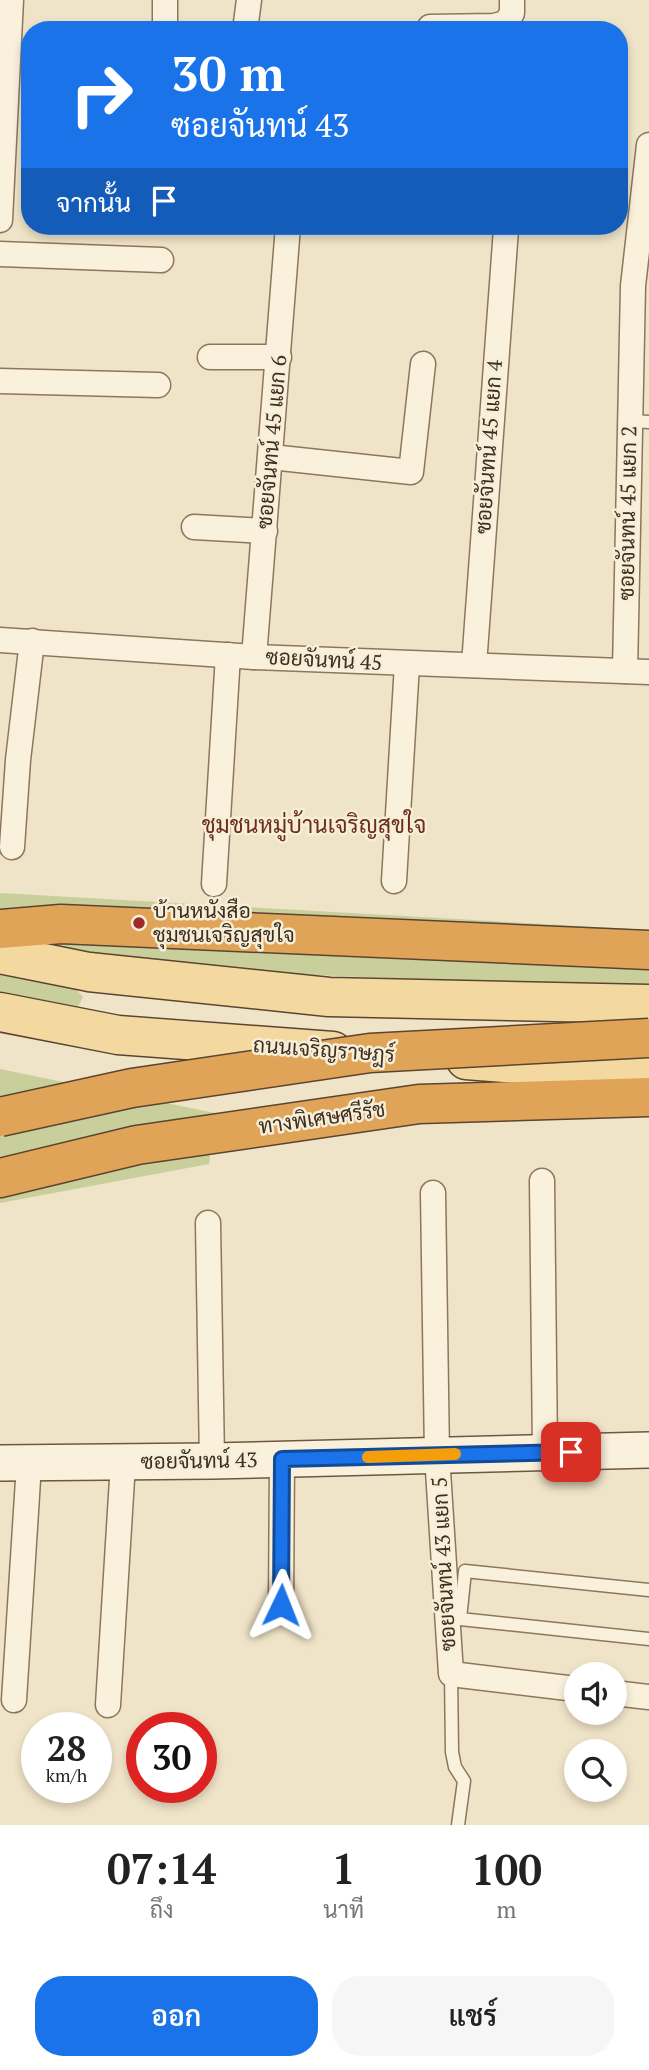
<!DOCTYPE html>
<html lang="th">
<head>
<meta charset="utf-8">
<style>
  :root { --surface:#fff; --page:#f6f6f6; --text:#222; --muted:#767676; --accent:#1a73e8 }
  body { margin:0; font-family:"PT Serif",Sarabun,serif; background:var(--page); color:var(--text); height:100vh; display:flex; flex-direction:column; font-size:26px; white-space:nowrap }
  * { box-sizing:border-box; margin:0 }
  p { font-size:23px; color:var(--muted) }
  .icon { flex:none; width:38px; height:38px; fill:none; stroke:currentColor; stroke-width:2; stroke-linecap:round; stroke-linejoin:round }
  .map { position:relative; height:1825px; overflow:hidden }
  .side { display:flex; flex-direction:column; background:var(--surface); flex:1 }
  .side>* { flex:none }
  .guide { position:absolute; left:21px; top:21px; width:607px; height:214px; border-radius:28px; box-shadow:0 4px 10px #0003; background:#1a73e8; color:#fff; overflow:hidden }
  .tools { position:absolute; left:564px; top:1662px; display:grid; gap:14px }
  .tools a { display:grid; place-items:center; width:63px; height:63px; border-radius:50%; background:var(--surface); box-shadow:0 4px 10px #0003; font-size:35px }
  .speed { position:absolute; left:21px; top:1712px; display:flex; gap:14px; font-size:35px; font-weight:700; text-align:center }
  .speed>* { display:grid; place-content:center; width:91px; height:91px; border-radius:50%; background:var(--surface); box-shadow:0 4px 10px #0003; line-height:1 }
  .speed small { font-size:18px; font-weight:400 }
  .speed .limit { border:10px solid #d22; background:#fff; color:#111 }
  .pin { position:absolute; display:grid; place-items:center; width:60px; height:60px; color:#fff; margin:-30px; border-radius:14px; box-shadow:0 4px 10px #0006 }
  .me { position:absolute; width:77px; margin:-38px; rotate:2deg; stroke-linejoin:round; filter:drop-shadow(0 0 5px #0008) }
  .turn { display:flex; align-items:center; gap:24px; height:147px; padding:0 35px; font-size:32px }
  .turn .icon { width:91px; height:91px; stroke-width:2.5 }
  .turn b { display:block; font-size:49px; line-height:60px }
  .then { display:flex; align-items:center; height:66px; padding:0 35px; background:#0003; gap:14px; font-size:26px }
  .eta { display:flex; justify-content:space-evenly; align-items:center; height:119px; text-align:center }
  .eta b { font-size:42px; font-weight:600; line-height:49px }
  .primary-button { display:flex; gap:14px; margin-top:auto; padding:14px 35px }
  .primary-button a { flex:1; height:80px; border-radius:28px; background:var(--accent); color:#fff; font-size:28px; font-weight:600; line-height:80px; text-align:center }
  .primary-button a+a { background:var(--page); color:var(--text) }
  .map>svg:first-child { display:block }
  .green { fill:#c9cf9b }
  .lines { fill:none; stroke-linecap:round; stroke-linejoin:round }
  .lane-casing { stroke:#8d765c; stroke-width:15 }
  .street-casing { stroke:#8d765c; stroke-width:27 }
  .secondary-casing { stroke:#6f573f; stroke-width:38 }
  .primary-casing { stroke:#5b4430; stroke-width:41 }
  .highway-casing { stroke:#5b4430; stroke-width:41 }
  .lane { stroke:#faf1dc; stroke-width:12 }
  .street { stroke:#faf1dc; stroke-width:24 }
  .secondary { stroke:#faf1dc; stroke-width:35 }
  .primary { stroke:#f3d9a0; stroke-width:38 }
  .highway { stroke:#e0a458; stroke-width:38 }
  .highway-bridge-casing { stroke:#5b4430; stroke-width:41; stroke-linecap:butt }
  .highway-bridge { stroke:#e0a458; stroke-width:38 }
  .route-casing { stroke:#114b97; stroke-width:18 }
  .route { stroke:#1a73e8; stroke-width:12 }
  .slow { stroke:#f59e0b; stroke-width:12 }
  .poi-dot { fill:#9e2a2b; stroke:#f7eed8; stroke-width:2.5 }
  .labels { text-anchor:middle; stroke-width:5; stroke-linejoin:round; paint-order:stroke }
  .street-label { font-size:21px; fill:#3d2e20; stroke:#f7eed8 }
  .poi-label { font-size:21px; fill:#3d2e20; stroke:#f7eed8; text-anchor:start }
  .neighbourhood-label { font-size:23px; fill:#6b2e1e; stroke:#f7eed8 }
</style>
</head>
<body>
<div class="map">
<svg width="649" height="1825" viewBox="0 0 649 1825">
  <rect width="100%" height="100%" fill="#f0e4c8"/>
  <g class="green">
    <path d="M 0,893 L 649,930 L 649,989 L 169,969 L 0,943 Z"/>
    <path d="M 0,970 L 73,986 L 83,997 L 77,1009 L 0,1000 Z"/>
    <path d="M 0,1069 L 215,1113 L 209,1164 L 0,1203 Z"/>
  </g>
  <g class="lines">
    <g class="lane-casing">
      <g id="lane">
        <path d="M 630,421 L 649,422"/>
        <path d="M 649,1590 L 465,1571 L 460,1619 L 649,1639"/>
        <path d="M 451,1674 L 452,1752 L 455,1767 L 464,1781 L 458,1825"/>
      </g>
    </g>
    <g class="street-casing">
      <g id="street">
        <path d="M 430,27 L 494,26 L 506,23 L 512,13 L 512,0"/>
        <path d="M 165,30 L 165,0"/>
        <path d="M 245,30 L 249,0"/>
        <path d="M 0,220 L 11,0"/>
        <path d="M 0,254 L 161,260"/>
        <path d="M 210,357 L 279,357"/>
        <path d="M 0,381 L 158,385"/>
        <path d="M 271,457 L 411,472 L 423,364"/>
        <path d="M 194,527 L 265,531"/>
        <path d="M 0,640 L 254,657 L 649,672"/>
        <path d="M 254,657 L 288,226"/>
        <path d="M 474,665 L 506,229"/>
        <path d="M 625,671 L 633,286 L 649,145"/>
        <path d="M 12,847 L 18,760 L 32,641"/>
        <path d="M 394,881 L 407,664"/>
        <path d="M 214,884 L 228,655"/>
        <path d="M 542,1181 L 545,1452"/>
        <path d="M 433,1193 L 437,1455 L 451,1674 L 576,1689"/>
        <path d="M 208,1223 L 212,1461"/>
        <path d="M 281,1606 L 282,1459"/>
        <path d="M 614,1693 L 649,1697"/>
        <path d="M 14,1700 L 29,1464"/>
        <path d="M 108,1705 L 123,1463"/>
      </g>
    </g>
    <g class="secondary-casing">
      <path id="secondary" d="M 0,1463 L 212,1461 L 649,1450"/>
    </g>
    <g class="primary-casing">
      <g id="primary">
        <path d="M 0,954 L 89,972 L 329,997 L 649,1004"/>
        <path d="M 0,1012 L 118,1035 L 333,1051"/>
        <path d="M 466,1060 L 649,1074"/>
      </g>
    </g>
    <g class="highway-casing">
      <g id="highway">
        <path d="M 0,929 L 61,924 L 649,950"/>
        <path d="M 0,1178 L 137,1145 L 419,1104 L 649,1097"/>
      </g>
    </g>
    <use href="#lane" class="lane"/>
    <use href="#street" class="street"/>
    <use href="#secondary" class="secondary"/>
    <use href="#primary" class="primary"/>
    <use href="#highway" class="highway"/>
    <g class="highway-bridge-casing">
      <path id="highway-bridge" d="M 0,1117 L 132,1088 L 370,1053 L 649,1038"/>
    </g>
    <use href="#highway-bridge" class="highway-bridge"/>
  </g>
  <g class="lines">
    <g class="route-casing">
      <path id="route" d="M 281,1605 L 282,1459 L 571,1452"/>
    </g>
    <use href="#route" class="route"/>
    <path class="slow" d="M 368,1457 L 455,1454"/>
  </g>
  <circle class="poi-dot" cx="139" cy="923" r="7"/>
  <g class="labels">
    <g class="street-label">
      <text transform="translate(272 442) rotate(-85)" y="7">ซอยจันทน์ 45 แยก 6</text>
      <text transform="translate(489 447) rotate(-86)" y="7">ซอยจันทน์ 45 แยก 4</text>
      <text transform="translate(628 513) rotate(-89)" y="7">ซอยจันทน์ 45 แยก 2</text>
      <text transform="translate(324 660) rotate(3)" y="7">ซอยจันทน์ 45</text>
      <text transform="translate(324 1050) rotate(4)" y="7">ถนนเจริญราษฎร์</text>
      <text transform="translate(322 1118) rotate(-8)" y="7">ทางพิเศษศรีรัช</text>
      <text transform="translate(199 1461) rotate(-1)" y="7">ซอยจันทน์ 43</text>
      <text transform="translate(444 1564) rotate(-93)" y="7">ซอยจันทน์ 43 แยก 5</text>
    </g>
    <g class="poi-label">
      <text x="153" y="918">บ้านหนังสือ<tspan x="153" dy="24">ชุมชนเจริญสุขใจ</tspan></text>
    </g>
    <g class="neighbourhood-label">
      <text x="314" y="833">ชุมชนหมู่บ้านเจริญสุขใจ</text>
    </g>
  </g>
</svg>
<div class="tools">
<a><svg class="icon" aria-label="sound" viewBox="0 0 24 24"><path d="M4 9h4l5-4v14l-5-4H4zM17 9q2 3 0 6"/></svg></a>
<a><svg class="icon" aria-label="search" viewBox="0 0 24 24"><circle cx="10" cy="10" r="6"/><path d="M15 15l6 6"/></svg></a>
</div>
<div class="speed"><div>28<small>km/h</small></div><div class="limit">30</div></div>
<div class="pin" style="left:571px;top:1452px;background:#d93025"><svg class="icon" aria-label="arrive" viewBox="0 0 24 24"><path d="M6 21V4h12l-3 4 3 4H6"/></svg></div>
<svg class="me" style="left:281px;top:1605px" viewBox="-20 -20 40 40"><path d="M0-17L14 15 0 8-14 15z" fill="#1a73e8" stroke="#fff" stroke-width="4"/></svg>
<div class="guide">
<div class="turn"><svg class="icon" aria-label="right" viewBox="0 0 24 24"><path d="M7 20v-9h11M14 6l5 5-5 5"/></svg><div><b>30 m</b>ซอยจันทน์ 43</div></div>
<div class="then">จากนั้น<svg class="icon" aria-label="arrive" viewBox="0 0 24 24"><path d="M6 21V4h12l-3 4 3 4H6"/></svg></div>
</div>
</div>
<section class="side">
<div class="eta">
<div><b>07:14</b><p>ถึง</p></div>
<div><b>1</b><p>นาที</p></div>
<div><b>100</b><p>m</p></div>
</div>
<div class="primary-button"><a>ออก</a><a>แชร์</a></div>
</section>
</body>
</html>
